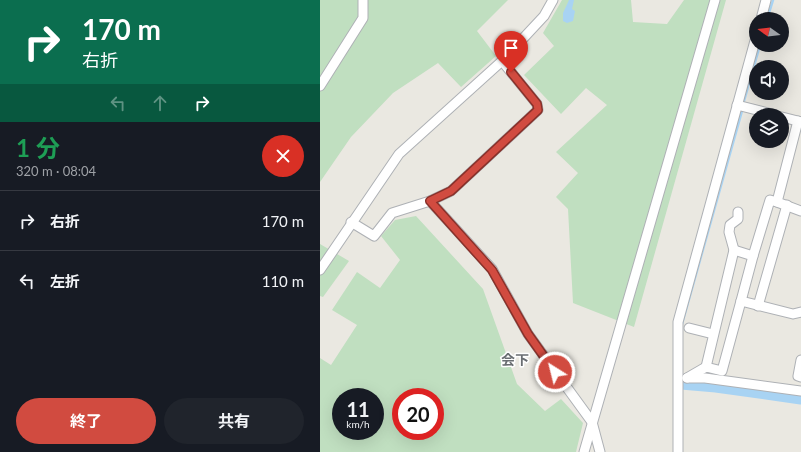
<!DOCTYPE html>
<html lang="ja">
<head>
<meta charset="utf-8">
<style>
  :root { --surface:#171b24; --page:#20242c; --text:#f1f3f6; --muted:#9ea1a6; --line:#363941; --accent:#d14b40 }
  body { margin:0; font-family:Lato,"Noto Sans JP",sans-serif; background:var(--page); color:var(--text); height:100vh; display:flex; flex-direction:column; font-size:15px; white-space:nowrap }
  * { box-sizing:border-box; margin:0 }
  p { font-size:13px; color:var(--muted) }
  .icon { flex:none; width:22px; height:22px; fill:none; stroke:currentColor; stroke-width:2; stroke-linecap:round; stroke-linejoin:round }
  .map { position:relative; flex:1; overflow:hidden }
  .details { display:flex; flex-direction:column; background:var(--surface); width:320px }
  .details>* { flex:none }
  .top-card { background:#0b6e4f; color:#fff; overflow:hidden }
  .needle { width:26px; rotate:284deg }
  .controls { position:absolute; left:429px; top:12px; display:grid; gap:8px }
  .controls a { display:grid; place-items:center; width:40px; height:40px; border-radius:50%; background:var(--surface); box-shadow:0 4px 16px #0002; font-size:20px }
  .speed { position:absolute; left:12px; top:388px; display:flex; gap:8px; font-size:20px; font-weight:700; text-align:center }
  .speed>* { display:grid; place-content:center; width:52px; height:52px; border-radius:50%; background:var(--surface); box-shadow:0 4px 16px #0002; line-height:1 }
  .speed small { font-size:10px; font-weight:400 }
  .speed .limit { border:6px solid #d22; background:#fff; color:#111 }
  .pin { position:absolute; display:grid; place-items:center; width:34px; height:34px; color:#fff; margin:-41px -17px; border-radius:50% 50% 50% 0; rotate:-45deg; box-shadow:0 0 4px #0007 }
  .pin .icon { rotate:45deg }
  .me { position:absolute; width:44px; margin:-22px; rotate:324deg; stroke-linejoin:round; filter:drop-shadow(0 0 3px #0008) }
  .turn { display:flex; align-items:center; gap:14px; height:84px; padding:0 16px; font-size:18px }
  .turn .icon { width:52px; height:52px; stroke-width:2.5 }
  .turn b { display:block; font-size:28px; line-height:34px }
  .lanes { display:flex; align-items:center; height:38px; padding:0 16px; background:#0003; justify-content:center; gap:20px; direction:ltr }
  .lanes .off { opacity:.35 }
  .round { display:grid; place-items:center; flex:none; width:42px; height:42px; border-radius:21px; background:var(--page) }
  .headline { display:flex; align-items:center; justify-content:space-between; height:68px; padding:0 16px }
  h1 { font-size:24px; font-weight:700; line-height:30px; color:#1e9e55 }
  .button { display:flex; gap:8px; margin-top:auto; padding:8px 16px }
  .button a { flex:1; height:46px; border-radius:24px; background:var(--accent); color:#fff; font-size:16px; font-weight:700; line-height:46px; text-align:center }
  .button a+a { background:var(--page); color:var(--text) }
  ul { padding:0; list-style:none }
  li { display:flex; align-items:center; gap:12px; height:60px; padding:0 16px; border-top:1px solid var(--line) }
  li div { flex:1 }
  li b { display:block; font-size:15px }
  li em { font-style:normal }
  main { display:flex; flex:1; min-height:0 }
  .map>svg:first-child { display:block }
  .green { fill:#c0dfc0; fill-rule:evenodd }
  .water { fill:#a8d3f3 }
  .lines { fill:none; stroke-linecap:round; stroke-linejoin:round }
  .stream { stroke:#a8d3f3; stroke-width:2.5 }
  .river { stroke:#a8d3f3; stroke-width:15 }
  .minor-casing { stroke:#aeb1b5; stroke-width:11 }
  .minor { stroke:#fff; stroke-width:9 }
  .route-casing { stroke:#88312a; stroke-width:10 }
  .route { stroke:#d14b40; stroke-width:7 }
  .labels { text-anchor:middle; stroke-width:3; stroke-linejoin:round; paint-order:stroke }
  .quarter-label { font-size:14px; font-weight:bold; fill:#6a6e72; stroke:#fff }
</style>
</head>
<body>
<main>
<section class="details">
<div class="top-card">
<div class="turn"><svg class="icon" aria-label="right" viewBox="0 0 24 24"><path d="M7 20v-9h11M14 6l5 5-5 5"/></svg><div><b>170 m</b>右折</div></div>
<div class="lanes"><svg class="icon off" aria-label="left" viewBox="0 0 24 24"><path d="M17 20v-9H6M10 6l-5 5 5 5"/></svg><svg class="icon off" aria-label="ahead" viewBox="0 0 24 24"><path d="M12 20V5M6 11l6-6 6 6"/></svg><svg class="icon" aria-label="right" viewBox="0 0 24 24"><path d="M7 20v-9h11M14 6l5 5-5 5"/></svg></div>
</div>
<div class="headline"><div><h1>1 分</h1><p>320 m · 08:04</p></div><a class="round" style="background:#d93025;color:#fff"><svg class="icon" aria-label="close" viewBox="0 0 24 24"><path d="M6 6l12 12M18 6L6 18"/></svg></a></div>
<ul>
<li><svg class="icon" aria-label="right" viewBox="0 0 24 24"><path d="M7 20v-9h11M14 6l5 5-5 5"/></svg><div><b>右折</b></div><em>170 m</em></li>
<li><svg class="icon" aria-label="left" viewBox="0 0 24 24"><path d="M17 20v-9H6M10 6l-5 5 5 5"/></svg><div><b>左折</b></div><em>110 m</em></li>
</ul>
<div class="button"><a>終了</a><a>共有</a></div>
</section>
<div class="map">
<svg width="481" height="452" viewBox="0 0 481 452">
  <rect width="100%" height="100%" fill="#eae8e1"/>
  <g class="green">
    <path d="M 0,0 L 188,0 L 157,31 L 176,56 L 141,87 L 118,63 L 73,93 L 31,137 L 0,182 Z"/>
    <path d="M 242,0 L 311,0 L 313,22 L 347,24 L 364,0 L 406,0 L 314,327 L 253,303 L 248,209 L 236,197 L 258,173 L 236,152 L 287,105 L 266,88 L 241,114 L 204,75 L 234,46 L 223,33 Z"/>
    <path d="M 96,216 L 163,289 L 197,384 L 225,411 L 241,399 L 263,423 L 256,452 L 0,452 L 0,358 L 11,365 L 37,325 L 12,310 L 37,272 L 60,288 L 80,260 L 61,236 L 75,220 ZM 21,397 L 55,397 L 55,431 L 21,431 ZM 81,397 L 115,397 L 115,431 L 81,431 Z"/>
    <path d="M 0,244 L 29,261 L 3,297 L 0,296 Z"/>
  </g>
  <path class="water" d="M 249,0 L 254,0 L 252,9 L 255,11 L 253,21 L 247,23 L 243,21 L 243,13 Z"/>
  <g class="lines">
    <g class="stream">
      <path d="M 447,19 L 453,0"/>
      <path d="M 424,101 L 440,45"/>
      <path d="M 362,324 L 422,111"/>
    </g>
    <path class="river" d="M 361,382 L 396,385 L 481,397"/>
    <g class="minor-casing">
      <g id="minor">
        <path d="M 441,19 L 446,0"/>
        <path d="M 0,86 L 43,18 L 43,0"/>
        <path d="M 417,105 L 456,115"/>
        <path d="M 462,117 L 481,122"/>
        <path d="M 478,121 L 457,202 L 481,211"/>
        <path d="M 110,201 L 172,269 L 208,334 L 272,422 L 280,452"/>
        <path d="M 31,222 L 54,236 L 72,213 L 110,201 L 131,191 L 218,110 L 217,104 L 182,61"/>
        <path d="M 414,250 L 409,232 L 410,225 L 418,219 L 418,212"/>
        <path d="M 433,256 L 450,200 L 457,202"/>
        <path d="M 0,270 L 79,154 L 182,61 L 224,16 L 233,0"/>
        <path d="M 438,306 L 467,205"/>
        <path d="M 369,328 L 393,334"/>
        <path d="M 481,360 L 478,376 L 481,377"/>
        <path d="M 386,367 L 414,250 L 433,256 L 421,301"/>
        <path d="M 367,378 L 386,367 L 402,371 L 421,301 L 473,314 L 481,312"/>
        <path d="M 367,378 L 385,378 L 481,391"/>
        <path d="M 264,452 L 395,0"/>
        <path d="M 358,452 L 358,322 L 436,37"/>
      </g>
    </g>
    <use href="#minor" class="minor"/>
  </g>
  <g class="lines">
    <g class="route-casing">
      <path id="route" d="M 191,72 L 217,104 L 218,110 L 131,191 L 110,201 L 172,270 L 208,334 L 235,372"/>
    </g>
    <use href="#route" class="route"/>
  </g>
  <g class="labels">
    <g class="quarter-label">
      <text x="195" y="365">会下</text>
    </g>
  </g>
</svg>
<div class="controls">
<a><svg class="needle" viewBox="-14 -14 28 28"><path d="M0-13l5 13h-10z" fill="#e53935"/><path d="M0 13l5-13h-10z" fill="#9ea1a6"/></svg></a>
<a><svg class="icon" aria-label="sound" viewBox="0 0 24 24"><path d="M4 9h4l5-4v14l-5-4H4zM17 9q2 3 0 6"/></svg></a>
<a><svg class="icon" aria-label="layers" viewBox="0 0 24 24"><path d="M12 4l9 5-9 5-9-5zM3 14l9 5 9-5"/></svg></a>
</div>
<div class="speed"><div>11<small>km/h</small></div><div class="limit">20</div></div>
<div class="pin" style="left:191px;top:72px;background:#d93025"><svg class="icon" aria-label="arrive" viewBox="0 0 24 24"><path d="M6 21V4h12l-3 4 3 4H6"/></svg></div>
<svg class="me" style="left:235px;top:372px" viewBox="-20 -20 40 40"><circle r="17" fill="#d14b40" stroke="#fff" stroke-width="3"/><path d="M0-11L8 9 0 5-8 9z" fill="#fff"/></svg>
</div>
</main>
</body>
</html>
